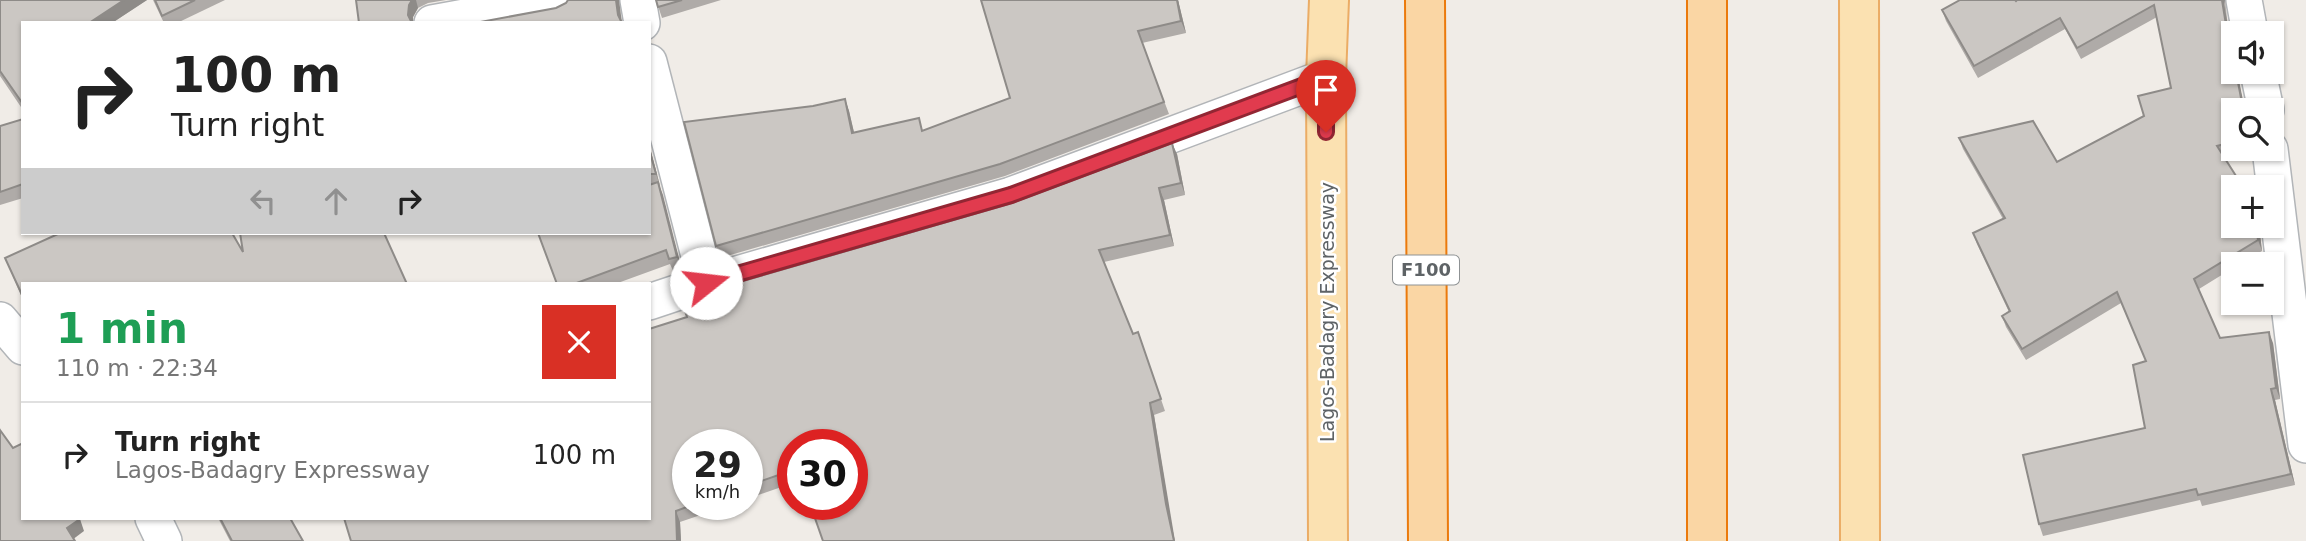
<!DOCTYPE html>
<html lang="en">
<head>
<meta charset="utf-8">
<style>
  :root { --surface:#fff; --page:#f6f6f6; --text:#222; --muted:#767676; --line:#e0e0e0 }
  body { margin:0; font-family:"DejaVu Sans",sans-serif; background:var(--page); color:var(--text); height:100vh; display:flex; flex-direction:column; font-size:26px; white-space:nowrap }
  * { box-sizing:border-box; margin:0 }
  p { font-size:23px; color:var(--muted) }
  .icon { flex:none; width:38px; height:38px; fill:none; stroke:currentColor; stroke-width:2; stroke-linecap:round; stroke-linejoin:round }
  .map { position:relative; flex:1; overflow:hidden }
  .panel { position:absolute; left:21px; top:282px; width:630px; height:238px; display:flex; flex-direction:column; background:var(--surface); border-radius:0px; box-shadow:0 2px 5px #0004 }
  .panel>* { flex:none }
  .banner { position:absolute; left:21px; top:21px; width:630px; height:214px; border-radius:0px; box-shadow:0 2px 5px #0004; background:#fff; color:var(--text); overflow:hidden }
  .controls { position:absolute; left:2221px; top:21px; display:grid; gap:14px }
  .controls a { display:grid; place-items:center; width:63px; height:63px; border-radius:0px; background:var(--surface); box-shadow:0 2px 5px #0004; font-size:35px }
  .speed { position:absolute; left:672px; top:429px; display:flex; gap:14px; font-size:35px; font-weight:700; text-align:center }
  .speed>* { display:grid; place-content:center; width:91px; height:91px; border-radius:50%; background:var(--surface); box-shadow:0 2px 5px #0004; line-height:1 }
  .speed small { font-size:18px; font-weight:400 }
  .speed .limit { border:10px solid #d22; background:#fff; color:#111 }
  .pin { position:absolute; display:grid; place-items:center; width:60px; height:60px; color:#fff; margin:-72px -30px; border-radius:50% 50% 50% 0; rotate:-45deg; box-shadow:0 0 7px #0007 }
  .pin .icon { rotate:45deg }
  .me { position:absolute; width:77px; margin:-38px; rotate:74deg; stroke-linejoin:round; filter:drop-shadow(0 0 5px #0008) }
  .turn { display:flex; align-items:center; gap:24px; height:147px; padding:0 35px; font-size:32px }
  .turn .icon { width:91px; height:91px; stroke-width:2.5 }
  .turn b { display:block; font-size:49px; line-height:60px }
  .lanes { display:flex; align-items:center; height:66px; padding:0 35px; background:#0003; justify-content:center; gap:35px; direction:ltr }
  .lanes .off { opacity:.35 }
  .round { display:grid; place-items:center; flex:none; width:74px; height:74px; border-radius:0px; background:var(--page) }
  .headline { display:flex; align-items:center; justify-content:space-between; height:119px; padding:0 35px }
  h1 { font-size:42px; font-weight:600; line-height:52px; color:#1e9e55 }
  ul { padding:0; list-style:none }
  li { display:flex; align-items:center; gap:21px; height:105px; padding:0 35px; border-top:2px solid var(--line) }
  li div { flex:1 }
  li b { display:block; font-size:26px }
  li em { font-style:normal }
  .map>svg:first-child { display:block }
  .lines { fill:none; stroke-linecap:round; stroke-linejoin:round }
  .minor-casing { stroke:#b2b5b8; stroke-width:38 }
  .primary-casing { stroke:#ebac65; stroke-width:42 }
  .trunk-casing { stroke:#eb7a0c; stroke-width:42 }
  .minor { stroke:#fff; stroke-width:35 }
  .primary { stroke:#fbe1b1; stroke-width:38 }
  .trunk { stroke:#fad6a4; stroke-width:38 }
  .wall { fill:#afaba8 }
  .shaded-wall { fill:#8e8b88 }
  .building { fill:#cbc7c3; stroke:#8e8b88; stroke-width:2 }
  .route-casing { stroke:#922633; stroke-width:18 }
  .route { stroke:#e13b4e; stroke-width:12 }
  .labels { text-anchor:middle; stroke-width:5; stroke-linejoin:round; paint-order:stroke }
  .shield { fill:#fff; stroke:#8e9294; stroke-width:2 }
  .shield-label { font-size:18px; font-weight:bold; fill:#5e6366 }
  .street-label { font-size:19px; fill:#5e6366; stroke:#fff }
</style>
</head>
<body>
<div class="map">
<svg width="2306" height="541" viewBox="0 0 2306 541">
  <rect width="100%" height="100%" fill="#f0ece7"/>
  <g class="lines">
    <g class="minor-casing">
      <g id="minor">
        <path d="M 638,0 L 642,23"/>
        <path d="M 2244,0 L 2250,33"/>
        <path d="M 432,23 L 557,0"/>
        <path d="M 649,62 L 706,283"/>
        <path d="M 2258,72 L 2266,110"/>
        <path d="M 2270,149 L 2306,445"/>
        <path d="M 649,302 L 706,283 L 1011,195 L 1326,77"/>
        <path d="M 0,320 L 23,347"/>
        <path d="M 153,518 L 164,541"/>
      </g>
    </g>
    <g class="primary-casing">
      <g id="primary">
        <path d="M 1859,0 L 1860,541"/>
        <path d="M 1328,541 L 1326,77 L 1329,0"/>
      </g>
    </g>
    <g class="trunk-casing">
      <g id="trunk">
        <path d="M 1425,0 L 1428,541"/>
        <path d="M 1707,0 L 1707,541"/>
      </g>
    </g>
    <use href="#minor" class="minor"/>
    <use href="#primary" class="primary"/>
    <use href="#trunk" class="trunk"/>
  </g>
  <g class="wall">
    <path d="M 0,0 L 147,0 L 112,23 L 23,23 L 23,110 L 0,76 Z"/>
    <path d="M 153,0 L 225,0 L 177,23 L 164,23 Z"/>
    <path d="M 356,0 L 446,0 L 428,3 L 418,8 L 413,17 L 413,23 L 359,23 Z"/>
    <path d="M 656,0 L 721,0 L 662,18 Z"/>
    <path d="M 981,0 L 1178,0 L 1186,33 L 1142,43 L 1169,114 L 1005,176 L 720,258 L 716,246 L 813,106 L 845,99 L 849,111 L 854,133 L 923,131 L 1010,98 Z"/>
    <path d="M 2017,0 L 2225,0 L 2233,72 L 2239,72 L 2233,110 L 2233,149 L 2250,149 L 2250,150 L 2224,156 L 2233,226 L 2259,226 L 2262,251 L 2240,264 L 2233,264 L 2233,268 L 2199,289 L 2220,338 L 2273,343 L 2280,399 L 2275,400 L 2295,485 L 2202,506 L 2200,500 L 2043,536 L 2039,524 L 2145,428 L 2146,361 L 2121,303 L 2026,360 L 2006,327 L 2002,316 L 2009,312 L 1977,244 L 1973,233 L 2003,219 L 1963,149 L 1959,138 L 2057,162 L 2144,116 L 2171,88 L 2157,17 L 2081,59 L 2065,29 L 1978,78 L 1946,21 L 1942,10 Z"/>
    <path d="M 23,119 L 23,198 L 0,205 L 0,126 Z"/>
    <path d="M 649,144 L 660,186 L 659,186 L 682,270 L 674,273 L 670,264 L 615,284 L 557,284 L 649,233 Z"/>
    <path d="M 1177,154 L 1185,195 L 1164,200 L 1174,246 L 1104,262 L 1133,334 L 1138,332 L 1165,411 L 1154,415 L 1170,516 L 793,444 L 793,483 L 747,499 L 747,444 L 688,504 L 733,504 L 680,522 L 681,541 L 351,541 L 687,317 Z"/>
    <path d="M 384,233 L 23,284 L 23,300 L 5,258 L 243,252 Z"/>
    <path d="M 218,518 L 290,518 L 303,541 L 230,541 Z"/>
  </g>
  <g class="shaded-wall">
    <path d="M 124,0 L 147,0 L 112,23 L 89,23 Z"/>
    <path d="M 412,0 L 416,0 L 418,8 L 413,17 L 413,23 L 411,23 L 408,15 L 409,5 Z"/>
    <path d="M 616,0 L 619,0 L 622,23 L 618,15 Z"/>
    <path d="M 1177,0 L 1178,0 L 1186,33 L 1181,21 Z"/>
    <path d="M 2222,0 L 2225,0 L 2224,4 L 2230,37 L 2226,25 Z"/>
    <path d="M 2236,72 L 2239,72 L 2238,76 L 2245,110 L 2242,103 Z"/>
    <path d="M 845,99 L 849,111 L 857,145 L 852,133 Z"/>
    <path d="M 1172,143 L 1177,154 L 1185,195 L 1181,183 Z"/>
    <path d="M 649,144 L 660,186 L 656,174 L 649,149 Z"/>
    <path d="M 658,182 L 663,195 L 682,270 L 677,257 Z"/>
    <path d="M 1159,188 L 1164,200 L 1174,246 L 1170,235 Z"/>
    <path d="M 2256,226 L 2259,226 L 2262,251 L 2258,240 Z"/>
    <path d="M 2269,332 L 2273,343 L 2280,399 L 2276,388 Z"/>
    <path d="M 2271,389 L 2275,400 L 2295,485 L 2291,474 Z"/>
    <path d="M 1150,403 L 1154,415 L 1175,541 L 1174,541 L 1166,504 Z"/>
    <path d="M 676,511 L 680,522 L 681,541 L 677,541 Z"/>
    <path d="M 80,519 L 84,531 L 72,540 L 67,528 Z"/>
  </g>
  <g class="building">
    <path d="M 0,0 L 124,0 L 89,23 L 23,23 L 23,104 L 0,71 Z"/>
    <path d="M 155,0 L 195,0 L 162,16 Z"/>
    <path d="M 356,0 L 412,0 L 409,5 L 408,15 L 412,23 L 359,23 Z"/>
    <path d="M 568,0 L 616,0 L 618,15 L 622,23 L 475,23 L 556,8 L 566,3 Z"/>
    <path d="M 656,0 L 682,0 L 658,7 Z"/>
    <path d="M 981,0 L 1177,0 L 1181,21 L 1138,31 L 1164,102 L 1000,164 L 716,246 L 684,122 L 813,106 L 845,99 L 852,133 L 919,118 L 922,131 L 1010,98 Z"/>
    <path d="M 1960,0 L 2015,0 L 2016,1 L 2017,0 L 2222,0 L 2226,25 L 2233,36 L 2233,72 L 2236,72 L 2242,103 L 2247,110 L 2233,110 L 2233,142 L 2217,146 L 2243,187 L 2233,187 L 2233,226 L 2256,226 L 2258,240 L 2194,279 L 2220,338 L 2269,332 L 2276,388 L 2271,389 L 2291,474 L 2198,495 L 2196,489 L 2039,524 L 2023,455 L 2145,428 L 2133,365 L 2146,361 L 2117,292 L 2022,349 L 2002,316 L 2010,311 L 1973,233 L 2005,218 L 1959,138 L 2033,121 L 2057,162 L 2144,116 L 2138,96 L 2171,88 L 2154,5 L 2077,48 L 2060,18 L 1974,66 L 1942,10 Z"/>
    <path d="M 23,119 L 23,184 L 0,192 L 0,126 Z"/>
    <path d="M 1172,143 L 1181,183 L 1159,188 L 1170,235 L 1099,250 L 1133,334 L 1138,332 L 1161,399 L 1150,403 L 1166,504 L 1174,541 L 823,541 L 810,504 L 852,504 L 852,444 L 793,444 L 793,470 L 747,486 L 747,444 L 688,444 L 688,504 L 695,504 L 676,511 L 677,541 L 351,541 L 344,518 L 649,518 L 649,329 L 687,317 L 681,299 L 1012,203 Z"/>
    <path d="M 649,149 L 656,174 L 649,174 Z"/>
    <path d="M 658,182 L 677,257 L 669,259 L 666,250 L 574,284 L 557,284 L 538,233 L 649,233 L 649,185 Z"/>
    <path d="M 60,233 L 232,233 L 243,252 L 240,233 L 384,233 L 407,284 L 23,284 L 23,297 L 5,258 Z"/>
    <path d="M 0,430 L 13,448 L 23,443 L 23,518 L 79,518 L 80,519 L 67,528 L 75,541 L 0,541 Z"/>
    <path d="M 220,518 L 290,518 L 303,541 L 232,541 Z"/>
  </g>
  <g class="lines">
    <g class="route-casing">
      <path id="route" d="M 706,283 L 1011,195 L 1326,77 L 1326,132"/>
    </g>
    <use href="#route" class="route"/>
  </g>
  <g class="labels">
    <rect class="shield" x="1393" y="255.5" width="66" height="29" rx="5"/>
    <g class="shield-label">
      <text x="1426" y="276">F100</text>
    </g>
    <g class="street-label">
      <text transform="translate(1327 312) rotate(-90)" y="7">Lagos-Badagry Expressway</text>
    </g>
  </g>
</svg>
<div class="controls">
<a><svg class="icon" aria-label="sound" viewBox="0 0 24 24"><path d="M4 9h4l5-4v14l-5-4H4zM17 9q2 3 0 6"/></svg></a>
<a><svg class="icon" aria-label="search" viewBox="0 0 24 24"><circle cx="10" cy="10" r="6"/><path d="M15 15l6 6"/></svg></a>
<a>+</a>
<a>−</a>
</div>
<div class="speed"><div>29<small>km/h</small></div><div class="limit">30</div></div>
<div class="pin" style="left:1326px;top:132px;background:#d93025"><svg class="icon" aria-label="arrive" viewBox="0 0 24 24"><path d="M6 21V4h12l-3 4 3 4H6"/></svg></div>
<svg class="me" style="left:706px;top:283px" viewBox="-20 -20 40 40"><circle r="19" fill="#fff"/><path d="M0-13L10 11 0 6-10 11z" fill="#e13b4e"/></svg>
<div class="banner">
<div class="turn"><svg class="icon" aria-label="right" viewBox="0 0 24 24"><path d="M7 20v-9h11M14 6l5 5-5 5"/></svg><div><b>100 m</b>Turn right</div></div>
<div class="lanes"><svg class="icon off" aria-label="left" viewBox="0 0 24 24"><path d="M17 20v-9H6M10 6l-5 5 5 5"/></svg><svg class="icon off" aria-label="ahead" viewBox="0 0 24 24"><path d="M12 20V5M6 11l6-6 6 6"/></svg><svg class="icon" aria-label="right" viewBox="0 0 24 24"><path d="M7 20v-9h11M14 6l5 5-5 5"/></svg></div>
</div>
<section class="panel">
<div class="headline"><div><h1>1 min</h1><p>110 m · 22:34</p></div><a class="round" style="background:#d93025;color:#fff"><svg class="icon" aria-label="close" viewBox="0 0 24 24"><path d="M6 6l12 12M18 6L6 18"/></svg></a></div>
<ul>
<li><svg class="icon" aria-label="right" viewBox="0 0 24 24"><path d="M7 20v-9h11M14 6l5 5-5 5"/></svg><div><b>Turn right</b><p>Lagos-Badagry Expressway</p></div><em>100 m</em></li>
</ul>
</section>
</div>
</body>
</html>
